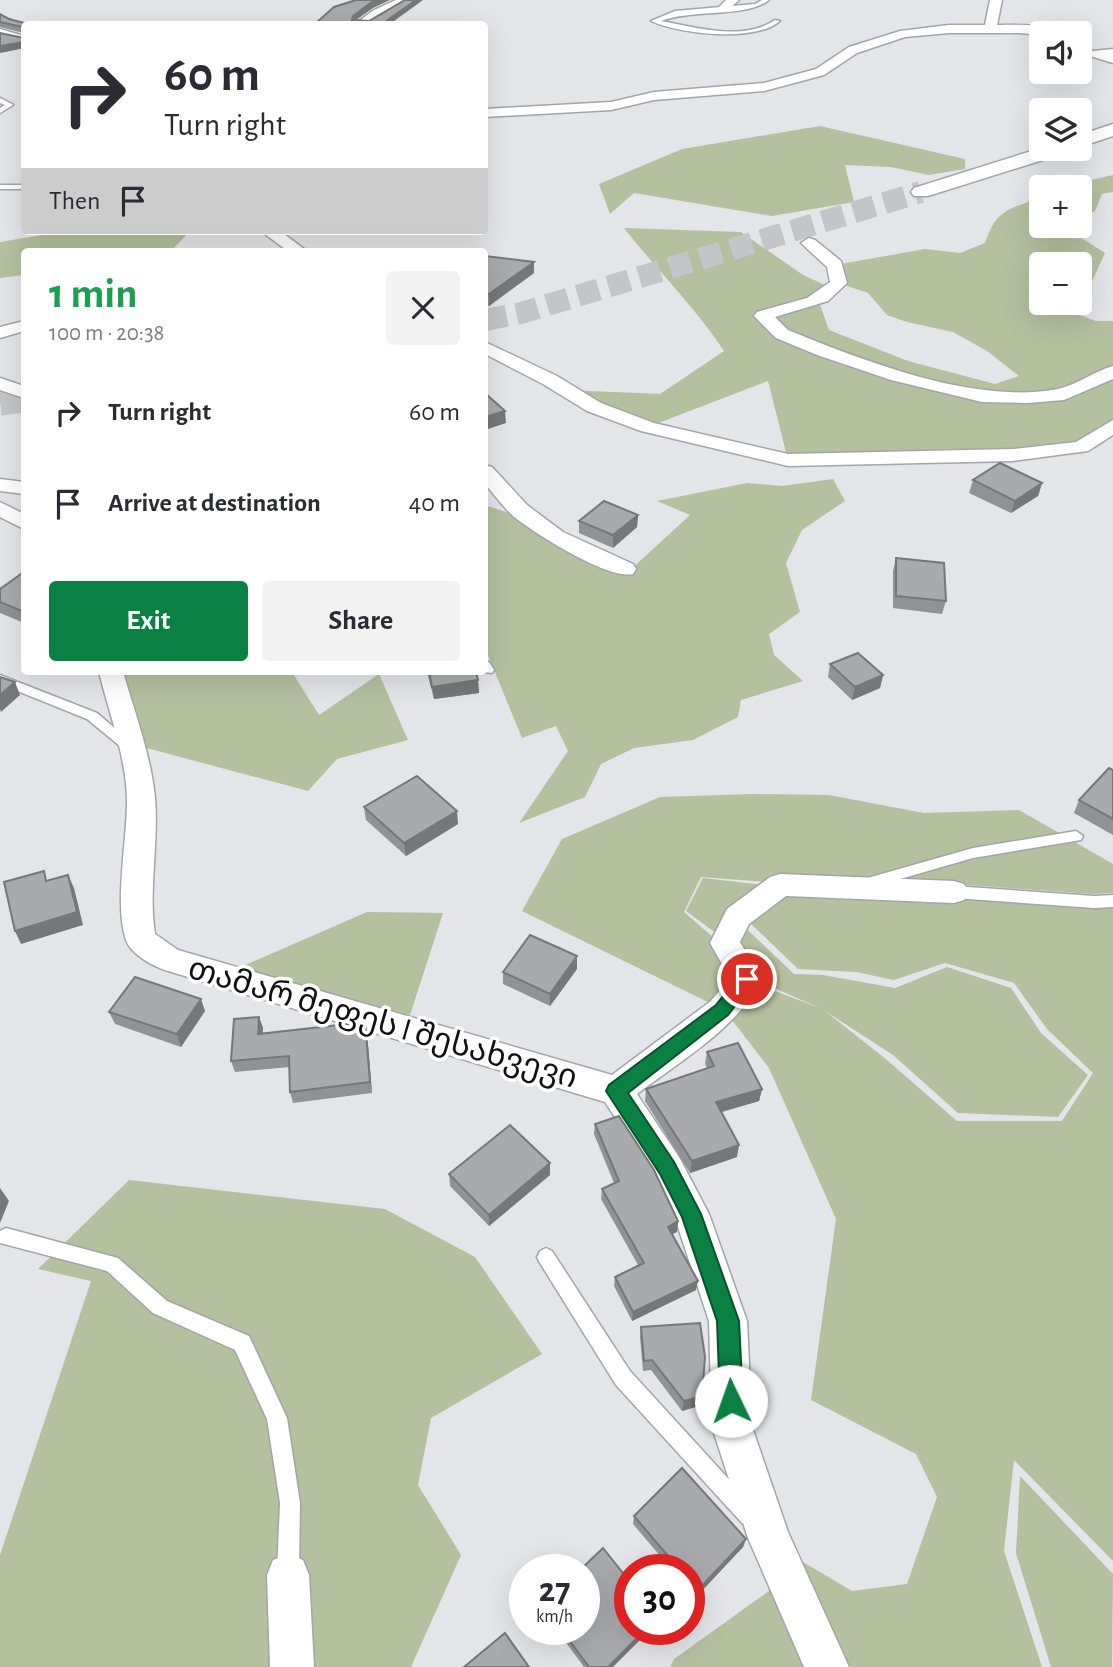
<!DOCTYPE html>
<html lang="en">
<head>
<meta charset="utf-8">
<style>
  :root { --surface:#fff; --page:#f2f2f3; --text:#2b2b33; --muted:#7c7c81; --accent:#0b8043 }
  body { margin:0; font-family:"Alegreya Sans","Noto Sans Georgian",sans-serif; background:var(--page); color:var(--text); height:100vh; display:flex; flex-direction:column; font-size:26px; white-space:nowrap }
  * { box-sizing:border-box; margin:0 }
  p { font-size:23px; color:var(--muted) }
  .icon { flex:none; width:38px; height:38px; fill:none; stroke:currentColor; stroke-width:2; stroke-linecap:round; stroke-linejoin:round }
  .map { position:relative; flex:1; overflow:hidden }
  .side { position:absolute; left:21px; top:248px; width:467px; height:427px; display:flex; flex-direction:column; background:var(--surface); border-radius:7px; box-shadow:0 7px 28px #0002 }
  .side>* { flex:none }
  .hud { position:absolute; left:21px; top:21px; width:467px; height:214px; border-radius:7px; box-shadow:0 7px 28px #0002; background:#fff; color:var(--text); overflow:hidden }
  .tools { position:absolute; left:1029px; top:21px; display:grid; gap:14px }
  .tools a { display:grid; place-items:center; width:63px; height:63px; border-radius:7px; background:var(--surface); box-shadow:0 7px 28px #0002; font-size:35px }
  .speed { position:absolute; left:509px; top:1554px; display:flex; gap:14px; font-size:35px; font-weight:700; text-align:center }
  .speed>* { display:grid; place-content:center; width:91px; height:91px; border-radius:50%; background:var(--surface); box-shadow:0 7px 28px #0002; line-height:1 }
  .speed small { font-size:18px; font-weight:400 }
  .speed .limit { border:10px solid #d22; background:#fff; color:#111 }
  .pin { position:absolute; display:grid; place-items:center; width:60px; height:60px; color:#fff; margin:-30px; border:4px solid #fff; border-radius:50%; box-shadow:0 2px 7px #0007 }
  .me { position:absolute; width:77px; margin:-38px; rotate:357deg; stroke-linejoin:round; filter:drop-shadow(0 0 5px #0008) }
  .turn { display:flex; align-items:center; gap:24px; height:147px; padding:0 28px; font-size:32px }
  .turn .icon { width:91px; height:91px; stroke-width:2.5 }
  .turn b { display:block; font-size:49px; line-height:60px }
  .then { display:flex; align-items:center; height:66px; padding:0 28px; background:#0003; gap:14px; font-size:26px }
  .round { display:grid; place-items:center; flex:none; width:74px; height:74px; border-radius:7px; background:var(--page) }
  .overview { display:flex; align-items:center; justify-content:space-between; height:119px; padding:0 28px }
  h1 { font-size:42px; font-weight:700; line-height:52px; color:#1e9e55 }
  .cta { display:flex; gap:14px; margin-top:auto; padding:14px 28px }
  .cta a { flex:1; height:80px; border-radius:7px; background:var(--accent); color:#fff; font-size:28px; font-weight:700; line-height:80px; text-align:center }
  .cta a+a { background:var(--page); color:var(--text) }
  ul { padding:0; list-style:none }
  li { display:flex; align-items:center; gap:21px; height:91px; padding:0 28px }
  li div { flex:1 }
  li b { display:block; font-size:26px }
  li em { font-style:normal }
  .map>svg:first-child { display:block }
  .green { fill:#b4c09e; fill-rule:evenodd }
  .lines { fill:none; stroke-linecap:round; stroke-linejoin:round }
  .trunk-tunnel-far1 { stroke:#c4c5c8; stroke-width:22; stroke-dasharray:22 10; stroke-linecap:butt }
  .trunk-tunnel { stroke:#c4c5c8; stroke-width:27; stroke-dasharray:27 14; stroke-linecap:butt }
  .service-casing { stroke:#a3a5a8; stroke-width:3 }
  .minor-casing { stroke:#a3a5a8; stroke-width:3 }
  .trunk-casing { stroke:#a3a5a8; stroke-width:3 }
  .service { fill:#fff; fill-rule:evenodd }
  .minor { fill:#fff; fill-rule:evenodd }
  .trunk { fill:#fff; fill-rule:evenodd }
  .wall { fill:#909295 }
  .shaded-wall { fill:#767779 }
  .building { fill:#a8aaad; stroke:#767779; stroke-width:2 }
  .route { fill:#0b8043; stroke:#07532c; stroke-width:2 }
  .labels { text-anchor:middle; stroke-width:7; stroke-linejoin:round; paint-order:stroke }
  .near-street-label { font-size:32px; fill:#111112; stroke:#fff }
</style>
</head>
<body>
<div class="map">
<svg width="1113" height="1667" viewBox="0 0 1113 1667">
  <rect width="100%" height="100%" fill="#e3e5e8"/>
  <g class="green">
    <path d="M 820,126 L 965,159 L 965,169 L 929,175 L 891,167 L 845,165 L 854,202 L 772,216 L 634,193 L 610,214 L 599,184 L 682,149 Z"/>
    <path d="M 1113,175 L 1113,192 L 1102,194 L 1095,211 L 1080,219 L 1080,187 L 1060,187 Z"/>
    <path d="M 1041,197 L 1041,226 L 1069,226 L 1066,228 L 1105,253 L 1077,314 L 1096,321 L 1113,321 L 1113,426 L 1081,447 L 788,460 L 768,381 L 648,427 L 566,390 L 660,394 L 724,351 C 695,307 657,270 624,228 L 741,232 L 803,275 L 834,289 L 819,302 L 829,330 L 908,361 L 995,384 L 1019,376 L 987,351 L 953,332 L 907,322 L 887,315 L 868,293 L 839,283 L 835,265 L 925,249 L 960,253 L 985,243 C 997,207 1010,210 1041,197 ZM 1041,264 L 1080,264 L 1080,303 L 1041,303 Z"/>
    <path d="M 66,231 L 190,231 L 173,249 L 203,252 L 24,252 L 24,275 L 0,278 L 0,242 Z"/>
    <path d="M 833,479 L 845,501 L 802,530 L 786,563 L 800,612 L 769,634 L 774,655 L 803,681 L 741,700 L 738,717 L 693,740 L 634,748 L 601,764 L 585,797 L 519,823 L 568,751 L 556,726 L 522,738 L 485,648 L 485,505 L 515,515 L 628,572 L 690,515 L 657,501 L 747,483 L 782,486 Z"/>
    <path d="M 113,672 L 292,672 L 319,715 L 379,674 L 408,740 L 337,759 L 308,791 L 139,746 Z"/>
    <path d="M 753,794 L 829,795 L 924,813 L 1019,810 L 1113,864 L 1113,893 L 1092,894 L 954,884 L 782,883 L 701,877 L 684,912 L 721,944 L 744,979 L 720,1008 L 522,911 L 562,839 L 660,797 Z"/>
    <path d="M 703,878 L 772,886 L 734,917 L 794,974 L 823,975 L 895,988 L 947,967 L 1011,988 L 1041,1033 L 1088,1075 L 1058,1117 L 958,1113 L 893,1055 L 825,1011 L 887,1060 L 957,1121 L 1062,1121 L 1093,1073 L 1047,1029 L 1014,983 L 945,963 L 894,980 L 856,972 L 798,969 L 745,918 L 784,891 L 1113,904 L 1113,1561 L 1014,1460 L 1004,1551 L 1042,1667 L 832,1667 L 776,1546 L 852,1591 L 907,1584 L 937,1497 L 916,1454 L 811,1400 L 836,1219 L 769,1068 L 725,1011 L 751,982 L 820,1008 L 749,977 L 728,942 L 686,911 Z"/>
    <path d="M 367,912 L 443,913 L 410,1015 L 261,979 L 236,969 Z"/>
    <path d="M 129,1180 L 385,1209 L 475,1257 L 542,1354 L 431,1418 L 418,1485 L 461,1555 L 411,1667 L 0,1667 L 0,1555 L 91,1281 L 38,1269 Z"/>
    <path d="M 1020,1476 L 1113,1574 L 1112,1667 L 1051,1667 L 1016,1553 Z"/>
    <path d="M 780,1583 L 818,1667 L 670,1667 L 674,1659 Z"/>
  </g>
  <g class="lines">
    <path class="trunk-tunnel-far1" d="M 485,320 L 521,313 L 921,192"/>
    <path class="trunk-tunnel" d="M 0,402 L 24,399"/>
    <g class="service-casing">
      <g id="service">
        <path d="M 762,0 L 769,0 C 746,18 692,9 661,21 C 696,27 743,42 775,20 L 780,21 C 754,43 680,34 651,21 L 675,11 L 755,4 Z"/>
        <path d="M 0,98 L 12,104 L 13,105 L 0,113 L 0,108 L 5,105 L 0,103 Z"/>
        <rect x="0" y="185" width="24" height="4"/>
        <path d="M 485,661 L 489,662 L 494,670 L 492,673 L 483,672 Z"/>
        <path d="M 0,675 L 97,713 L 138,748 L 136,751 L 126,751 L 87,719 L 0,684 Z"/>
        <path d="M 1076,831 L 1083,836 L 1081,840 L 973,858 L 869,888 L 864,887 L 862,883 L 864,879 L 973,848 Z"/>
        <path d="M 954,886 L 1094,896 L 1113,895 L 1113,907 L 1094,908 L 954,898 L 949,896 L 947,892 L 949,888 Z"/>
        <path d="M 6,1228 L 118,1258 L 167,1301 L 249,1336 L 287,1418 L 300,1503 L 299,1573 L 296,1581 L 288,1584 L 280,1581 L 277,1573 L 280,1503 L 267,1419 L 235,1350 L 153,1313 L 107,1271 L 0,1243 L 0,1231 Z"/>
        <path d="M 546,1248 L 552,1251 L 630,1371 L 756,1509 L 759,1516 L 756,1523 L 749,1526 L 742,1523 L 616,1385 L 540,1263 L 537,1257 L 540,1251 Z"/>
      </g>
    </g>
    <g class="minor-casing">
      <g id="minor">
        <path d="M 396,0 L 411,0 L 368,24 L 355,24 L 374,10 Z"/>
        <path d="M 726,0 L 739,0 L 727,11 L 719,11 L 717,9 Z"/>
        <path d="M 990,0 L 1002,0 L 997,25 C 1014,25 1042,23 1056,33 L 1041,33 L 1041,35 L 1019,33 L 949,33 L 905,37 L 857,53 L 824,75 L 764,91 L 654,100 L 611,110 L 485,117 L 485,109 L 611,102 L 654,92 L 764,83 L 816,69 L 849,47 L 900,31 L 949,25 L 985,25 Z"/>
        <path d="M 0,29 L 24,36 L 24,42 L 0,37 Z"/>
        <path d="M 1113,49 L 1113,63 L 1087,55 L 1093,51 Z"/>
        <path d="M 261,231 L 280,231 L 308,252 L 289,252 Z"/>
        <path d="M 809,238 L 815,240 L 841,261 L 847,283 L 828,301 L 775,317 L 788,330 C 864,361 976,405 1058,389 C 1077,385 1094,371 1113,366 L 1113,379 L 1064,400 L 1028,403 L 982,402 L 891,380 L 817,355 L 776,338 L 754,316 L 757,312 L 807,298 L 830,282 L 827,267 L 801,243 Z"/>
        <path d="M 24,321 L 24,331 L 0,338 L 0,327 Z"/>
        <path d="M 485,342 L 557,376 L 601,403 L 654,423 L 788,454 L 1013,449 L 1076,442 L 1113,420 L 1113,435 L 1088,451 L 1013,461 L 788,466 L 641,431 L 587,411 L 543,384 L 485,354 Z"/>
        <path d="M 0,378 L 24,386 L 24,398 L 0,390 Z"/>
        <path d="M 485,465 L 492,467 L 527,505 L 563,532 L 633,564 L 636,569 L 633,574 C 608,580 534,533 513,516 C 503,507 494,494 485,484 Z"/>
        <path d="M 0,479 L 24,482 L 24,494 L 0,491 Z"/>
        <path d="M 0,502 L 24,514 L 24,529 L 0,517 Z"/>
        <path d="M 99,672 L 123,672 C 135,713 151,756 155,798 C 159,844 148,889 155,934 L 178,950 L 612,1075 L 711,1001 L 730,978 L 710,943 L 727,909 L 770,877 L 780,874 L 954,881 L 964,884 L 969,892 L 964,900 L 954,903 L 786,896 L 749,924 L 740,942 L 762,979 C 737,1029 680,1061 637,1094 L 679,1157 L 709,1214 L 747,1321 L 752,1427 L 788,1532 L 849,1667 L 804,1667 L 748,1538 L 712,1427 L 709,1321 L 675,1218 L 655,1179 L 605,1102 L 168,971 C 155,967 131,955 126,940 C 114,905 127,841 127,802 C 127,759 109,713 99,672 Z"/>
        <path d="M 288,1554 L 303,1560 L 309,1575 L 314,1667 L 270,1667 L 267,1575 L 273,1560 Z"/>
      </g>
    </g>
    <g class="trunk-casing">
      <g id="trunk">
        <path d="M 1113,124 L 1113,136 L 1080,147 L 1080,135 Z"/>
        <path d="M 1041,148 L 1068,149 L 1065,153 L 928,196 L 914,196 L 911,192 L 914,188 Z"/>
      </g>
    </g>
    <use href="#service" class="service"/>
    <use href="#minor" class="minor"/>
    <use href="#trunk" class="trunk"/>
  </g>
  <g class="wall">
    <path d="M 0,14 L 24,24 L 24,48 L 0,53 L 24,38 L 24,33 L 0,27 Z"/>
    <path d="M 485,256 L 534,262 L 534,273 L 489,306 L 485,305 Z"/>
    <path d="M 973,480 L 1042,483 L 1038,496 L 1011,513 L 969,493 Z"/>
    <path d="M 638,515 L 637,527 L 613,548 L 579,533 L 579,521 Z"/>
    <path d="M 896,558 L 946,601 L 942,614 L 893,608 L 893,571 Z"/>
    <path d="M 24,572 L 24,623 L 0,613 L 0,589 Z"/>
    <path d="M 830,664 L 883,675 L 880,688 L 852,700 L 828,677 Z"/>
    <path d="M 427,672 L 476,672 L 478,680 L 479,693 L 434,699 Z"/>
    <path d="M 1113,770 L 1113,835 L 1074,813 L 1079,800 Z"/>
    <path d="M 364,807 L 458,824 L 406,856 L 366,820 Z"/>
    <path d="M 577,969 L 550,1006 L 503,984 L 503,972 Z"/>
    <path d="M 205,1011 L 181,1047 L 115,1024 L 109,1012 Z"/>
    <path d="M 259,1017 L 263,1028 L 262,1034 L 365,1022 L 367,1033 L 372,1093 L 293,1103 L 290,1092 L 290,1067 L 235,1072 L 231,1061 Z"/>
    <path d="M 707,1052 L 762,1089 L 759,1101 L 722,1112 L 737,1157 L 690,1173 L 645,1101 L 646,1089 L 707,1068 L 705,1064 Z"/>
    <path d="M 595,1124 L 678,1221 L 677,1232 L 672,1234 L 696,1290 L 632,1321 L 614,1286 L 615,1277 L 638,1265 L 601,1199 L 602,1189 L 614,1183 L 594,1134 Z"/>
    <path d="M 449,1174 L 550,1175 L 489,1226 L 450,1186 Z"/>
    <path d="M 641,1327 L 702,1396 L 699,1406 L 682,1411 L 651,1370 L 643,1371 L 640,1337 Z"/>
    <path d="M 634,1516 L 746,1539 L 743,1547 L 695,1598 L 690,1591 L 690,1570 L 672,1570 L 633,1524 Z"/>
    <path d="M 556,1629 L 584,1629 L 613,1667 L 584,1667 Z"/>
  </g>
  <g class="shaded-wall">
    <path d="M 378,0 L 390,0 L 373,8 L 353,22 L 353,24 L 353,16 L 372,2 Z"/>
    <path d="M 416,0 L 423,0 L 390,24 L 382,24 Z"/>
    <path d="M 24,42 L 24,48 L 0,53 L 0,46 Z"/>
    <path d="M 534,262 L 534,273 L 489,306 L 489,294 Z"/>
    <path d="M 505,411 L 506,423 L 485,430 L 485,417 Z"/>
    <path d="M 1042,483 L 1038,496 L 1011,513 L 1015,501 Z"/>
    <path d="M 638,515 L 637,527 L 613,548 L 613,535 Z"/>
    <path d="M 883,675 L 880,688 L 852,700 L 855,687 Z"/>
    <path d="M 478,680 L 479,693 L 434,699 L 432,687 Z"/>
    <path d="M 15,682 L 20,695 L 1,712 L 0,709 L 0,695 Z"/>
    <path d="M 457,811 L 458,824 L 406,856 L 404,843 Z"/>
    <path d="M 68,875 L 74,888 L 83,925 L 21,944 L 15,931 Z"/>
    <path d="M 577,956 L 577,969 L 550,1006 L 550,994 Z"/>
    <path d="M 201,999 L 205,1011 L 181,1047 L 177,1034 Z"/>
    <path d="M 259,1017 L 263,1028 L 262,1045 L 258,1034 Z"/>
    <path d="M 365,1022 L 367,1033 L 372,1093 L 370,1082 Z"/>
    <path d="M 762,1089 L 759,1101 L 714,1114 L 716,1102 Z"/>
    <path d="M 739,1145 L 737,1157 L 690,1173 L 692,1161 Z"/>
    <path d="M 550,1163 L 550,1175 L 489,1226 L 489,1215 Z"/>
    <path d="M 0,1188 L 9,1201 L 0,1223 Z"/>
    <path d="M 678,1221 L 677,1232 L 666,1237 L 668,1227 Z"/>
    <path d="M 698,1281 L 696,1290 L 632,1321 L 633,1312 Z"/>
    <path d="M 702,1396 L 699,1406 L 682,1411 L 684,1401 Z"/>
    <path d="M 746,1539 L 743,1547 L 695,1598 L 698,1590 Z"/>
    <path d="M 646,1629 L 651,1629 L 613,1667 L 608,1667 Z"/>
  </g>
  <g class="building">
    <path d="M 356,0 L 378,0 L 372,2 L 353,16 L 352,20 L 369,21 L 405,0 L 416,0 L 382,24 L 315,24 L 334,7 Z"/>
    <path d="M 0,14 L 9,19 L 28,24 L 24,24 L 24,42 L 0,46 L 0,33 L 24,38 L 23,27 L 0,22 Z"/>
    <path d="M 485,256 L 534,262 L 489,294 L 485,293 Z"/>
    <path d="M 485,394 L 486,394 L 505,411 L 485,417 Z"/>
    <path d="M 1000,463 L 1042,483 L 1015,501 L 973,480 Z"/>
    <path d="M 604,501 L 638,515 L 613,535 L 579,521 Z"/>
    <path d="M 896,558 L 944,563 L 946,601 L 896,596 Z"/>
    <path d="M 24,572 L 24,612 L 0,602 L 0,589 Z"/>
    <path d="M 858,653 L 883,675 L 855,687 L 830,664 Z"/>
    <path d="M 429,672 L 476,672 L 478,680 L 432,687 Z"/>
    <path d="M 0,677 L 15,682 L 0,695 Z"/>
    <path d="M 1109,768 L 1113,770 L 1113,819 L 1079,800 Z"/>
    <path d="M 417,776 L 457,811 L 404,843 L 364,807 Z"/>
    <path d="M 44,871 L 46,881 L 68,875 L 77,912 L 15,931 L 4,882 Z"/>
    <path d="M 530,935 L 577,956 L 550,994 L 503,972 Z"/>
    <path d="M 135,977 L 201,999 L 177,1034 L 109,1012 Z"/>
    <path d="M 259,1017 L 258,1034 L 365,1022 L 370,1082 L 290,1092 L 289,1056 L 231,1061 L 234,1019 Z"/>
    <path d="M 738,1043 L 762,1089 L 716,1102 L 739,1145 L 692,1161 L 646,1089 L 714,1066 L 707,1052 Z"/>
    <path d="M 619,1116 L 654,1170 L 678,1221 L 668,1227 L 698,1281 L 633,1312 L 615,1277 L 644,1263 L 602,1189 L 619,1181 L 595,1124 Z"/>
    <path d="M 510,1125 L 550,1163 L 489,1215 L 449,1174 Z"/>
    <path d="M 700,1323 L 705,1357 L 702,1396 L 684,1401 L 652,1360 L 644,1361 L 641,1327 Z"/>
    <path d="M 682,1468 L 746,1539 L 698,1590 L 690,1581 L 690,1570 L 680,1570 L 634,1516 Z"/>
    <path d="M 603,1548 L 630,1582 L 630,1629 L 646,1629 L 608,1667 L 589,1667 L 561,1629 L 584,1629 L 584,1570 L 580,1570 Z"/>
    <path d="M 505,1633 L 529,1667 L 464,1667 Z"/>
  </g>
  <path class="route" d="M 747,972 L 753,974 L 756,979 L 728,1015 L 628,1093 L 674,1162 L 701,1214 L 739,1321 L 743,1401 L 739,1409 L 731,1412 L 723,1409 L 720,1401 L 717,1321 L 682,1217 L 660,1174 L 606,1091 L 609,1085 L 716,1005 L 741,974 Z"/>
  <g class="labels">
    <g class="near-street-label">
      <text transform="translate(383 1022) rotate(16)" y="11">თამარ მეფეს I შესახვევი</text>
    </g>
  </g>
</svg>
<div class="tools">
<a><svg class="icon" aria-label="sound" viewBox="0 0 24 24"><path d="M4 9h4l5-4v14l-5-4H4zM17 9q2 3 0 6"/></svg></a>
<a><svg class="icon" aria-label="layers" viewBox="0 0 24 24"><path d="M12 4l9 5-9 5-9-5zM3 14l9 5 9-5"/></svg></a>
<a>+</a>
<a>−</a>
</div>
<div class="speed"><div>27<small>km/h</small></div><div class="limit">30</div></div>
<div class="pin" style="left:747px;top:979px;background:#d93025"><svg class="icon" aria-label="arrive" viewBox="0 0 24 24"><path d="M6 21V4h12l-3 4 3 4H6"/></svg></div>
<svg class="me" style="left:731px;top:1401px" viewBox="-20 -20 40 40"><circle r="19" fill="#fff"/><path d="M0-13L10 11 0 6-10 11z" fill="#0b8043"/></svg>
<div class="hud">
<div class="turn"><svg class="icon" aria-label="right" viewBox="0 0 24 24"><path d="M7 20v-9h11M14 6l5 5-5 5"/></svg><div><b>60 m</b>Turn right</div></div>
<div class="then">Then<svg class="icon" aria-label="arrive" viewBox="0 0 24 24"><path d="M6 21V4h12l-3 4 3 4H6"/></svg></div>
</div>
<section class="side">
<div class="overview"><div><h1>1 min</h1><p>100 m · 20:38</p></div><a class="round"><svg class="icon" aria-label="close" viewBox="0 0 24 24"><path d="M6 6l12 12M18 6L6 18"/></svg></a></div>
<ul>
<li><svg class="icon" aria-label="right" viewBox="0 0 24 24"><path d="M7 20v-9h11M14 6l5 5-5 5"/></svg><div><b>Turn right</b></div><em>60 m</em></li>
<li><svg class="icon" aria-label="arrive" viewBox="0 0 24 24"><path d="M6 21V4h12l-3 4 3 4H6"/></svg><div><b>Arrive at destination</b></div><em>40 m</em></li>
</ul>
<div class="cta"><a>Exit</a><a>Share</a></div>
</section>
</div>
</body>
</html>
